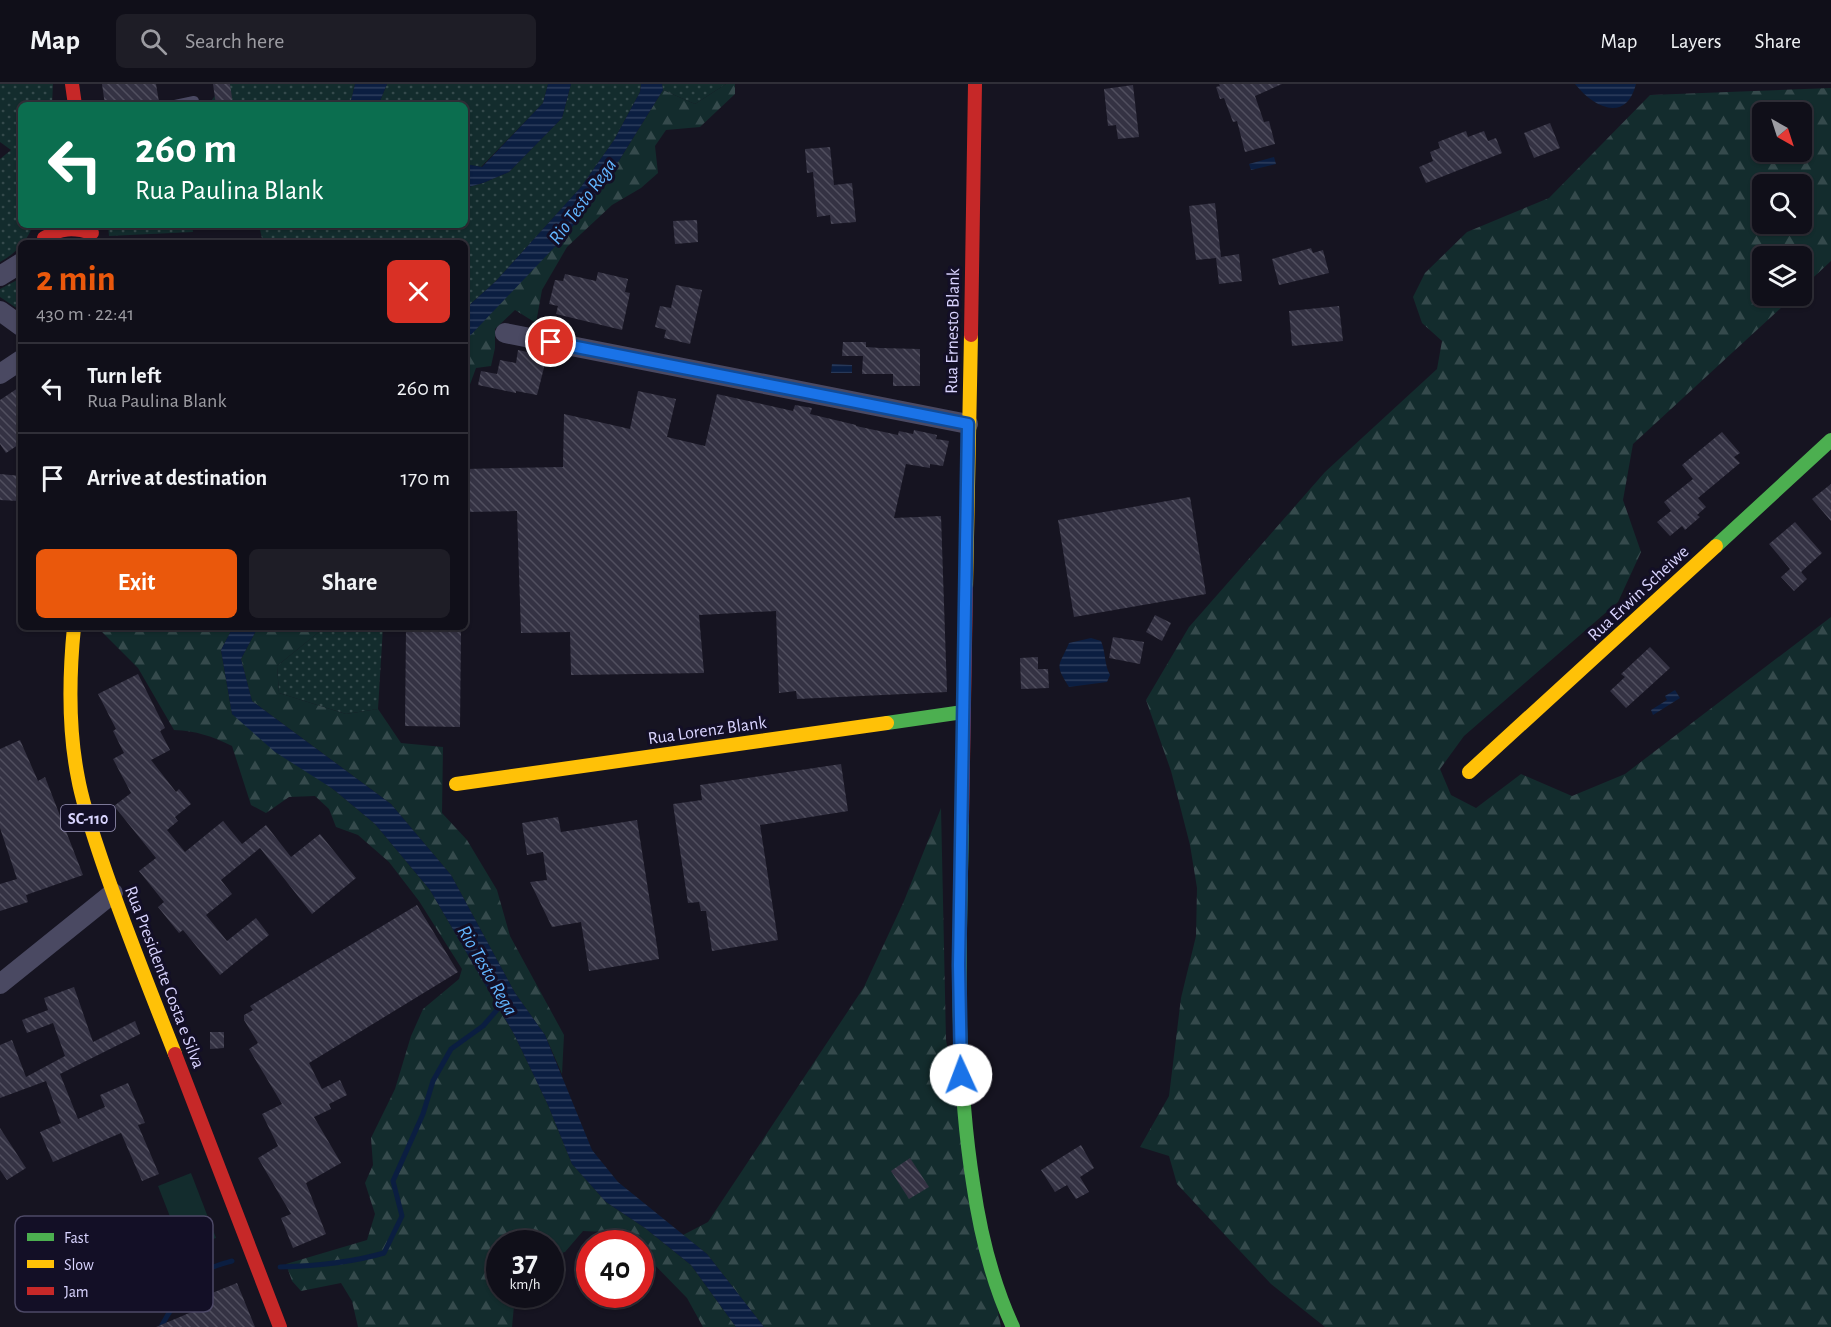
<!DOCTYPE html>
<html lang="en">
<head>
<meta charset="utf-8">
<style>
  :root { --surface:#100f19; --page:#1e1d26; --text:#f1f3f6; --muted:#9c9ca2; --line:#302f38; --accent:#ea580c }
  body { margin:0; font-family:"Alegreya Sans",sans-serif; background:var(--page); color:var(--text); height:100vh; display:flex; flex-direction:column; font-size:22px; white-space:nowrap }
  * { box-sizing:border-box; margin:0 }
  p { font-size:20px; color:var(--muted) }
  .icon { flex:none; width:33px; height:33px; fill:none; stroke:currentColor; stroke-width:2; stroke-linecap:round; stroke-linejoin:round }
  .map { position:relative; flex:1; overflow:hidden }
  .sheet { position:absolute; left:18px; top:156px; width:450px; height:390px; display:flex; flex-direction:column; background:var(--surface); border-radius:9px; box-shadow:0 2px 4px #0004,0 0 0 2px var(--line) }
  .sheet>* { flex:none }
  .banner { position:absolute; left:18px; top:18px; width:450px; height:126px; border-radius:9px; box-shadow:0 2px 4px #0004,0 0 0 2px var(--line); background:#0b6e4f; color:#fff; overflow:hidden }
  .needle { width:39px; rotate:141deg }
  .tools { position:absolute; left:1752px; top:18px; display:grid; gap:12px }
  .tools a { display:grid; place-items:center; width:60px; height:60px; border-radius:9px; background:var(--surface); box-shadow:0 2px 4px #0004,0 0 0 2px var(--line); font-size:30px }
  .speed { position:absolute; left:486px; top:1146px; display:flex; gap:12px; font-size:30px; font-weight:700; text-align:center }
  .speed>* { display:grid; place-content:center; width:78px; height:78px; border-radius:50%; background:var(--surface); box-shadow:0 2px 4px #0004,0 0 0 2px var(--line); line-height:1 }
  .speed small { font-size:15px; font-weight:400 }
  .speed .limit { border:9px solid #d22; background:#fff; color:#111 }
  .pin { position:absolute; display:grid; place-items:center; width:51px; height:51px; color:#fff; margin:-26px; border:3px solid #fff; border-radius:50%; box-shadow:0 2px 6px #0007 }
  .me { position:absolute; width:66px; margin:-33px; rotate:358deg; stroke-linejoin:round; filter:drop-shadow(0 0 4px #0008) }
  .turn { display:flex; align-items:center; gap:21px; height:126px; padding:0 18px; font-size:27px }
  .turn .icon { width:78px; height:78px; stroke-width:2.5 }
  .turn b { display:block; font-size:42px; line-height:51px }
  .round { display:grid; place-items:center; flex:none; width:63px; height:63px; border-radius:9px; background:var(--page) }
  .head { display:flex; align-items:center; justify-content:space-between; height:102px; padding:0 18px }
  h1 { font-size:36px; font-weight:600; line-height:45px; color:var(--accent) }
  .cta { display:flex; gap:12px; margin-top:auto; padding:12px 18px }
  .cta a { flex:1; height:69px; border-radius:9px; background:var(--accent); color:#fff; font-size:24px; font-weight:600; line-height:69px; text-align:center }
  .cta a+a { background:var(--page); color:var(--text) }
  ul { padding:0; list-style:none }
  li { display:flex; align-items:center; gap:18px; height:90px; padding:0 18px; border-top:2px solid var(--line) }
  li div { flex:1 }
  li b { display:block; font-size:22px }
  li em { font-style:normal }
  header { display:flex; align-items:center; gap:36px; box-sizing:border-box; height:84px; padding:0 30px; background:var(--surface); border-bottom:2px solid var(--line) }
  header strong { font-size:28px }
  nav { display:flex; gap:33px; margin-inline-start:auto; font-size:21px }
  .search { width:420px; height:54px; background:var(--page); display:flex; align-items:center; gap:15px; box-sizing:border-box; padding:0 21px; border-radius:9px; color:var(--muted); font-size:22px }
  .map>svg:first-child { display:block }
  .grass { fill:url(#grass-dots) }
  .forest { fill:url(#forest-firs); fill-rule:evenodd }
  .pitch { fill:#132c2d }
  .water { fill:url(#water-rules) }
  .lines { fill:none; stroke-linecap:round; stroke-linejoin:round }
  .stream { stroke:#0b1e41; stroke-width:5 }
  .building { fill:url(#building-back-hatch) }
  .lane { stroke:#4a4962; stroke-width:10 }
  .street { stroke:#4a4962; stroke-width:20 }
  .fast { stroke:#4caf50; stroke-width:14 }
  .slow { stroke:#ffc107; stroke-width:14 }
  .jam { stroke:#c62828; stroke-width:14 }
  .route-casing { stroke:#114b97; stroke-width:15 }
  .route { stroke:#1a73e8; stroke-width:10 }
  .labels { text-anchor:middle; stroke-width:6; stroke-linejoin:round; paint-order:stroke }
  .shield { fill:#130f26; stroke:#9e99be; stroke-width:1.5 }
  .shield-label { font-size:16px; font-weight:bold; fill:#d9d4ff }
  .street-label { font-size:18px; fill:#d9d4ff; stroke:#130f26 }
  .water-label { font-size:20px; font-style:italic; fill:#62b6ff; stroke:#130f26 }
  .key { fill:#130f26; stroke:#4e4a67; stroke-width:1.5 }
  .key-label { font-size:16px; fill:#d9d4ff }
</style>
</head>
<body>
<header>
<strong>Map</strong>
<div class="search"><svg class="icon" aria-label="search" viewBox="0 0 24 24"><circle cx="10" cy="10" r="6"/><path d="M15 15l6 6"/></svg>Search here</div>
<nav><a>Map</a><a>Layers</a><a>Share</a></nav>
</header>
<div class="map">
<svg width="1831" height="1243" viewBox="0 0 1831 1243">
  <defs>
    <pattern id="grass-dots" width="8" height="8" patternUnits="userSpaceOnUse" patternTransform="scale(1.5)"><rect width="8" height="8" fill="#132c2d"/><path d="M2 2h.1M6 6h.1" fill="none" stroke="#354a4c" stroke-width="1.8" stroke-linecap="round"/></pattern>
    <pattern id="forest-firs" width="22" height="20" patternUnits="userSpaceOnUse" patternTransform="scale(1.5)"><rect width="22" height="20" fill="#132c2d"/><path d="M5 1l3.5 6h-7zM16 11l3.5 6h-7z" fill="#354a4c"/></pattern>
    <pattern id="water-rules" width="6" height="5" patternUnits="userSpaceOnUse" patternTransform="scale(1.5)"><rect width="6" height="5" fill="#0b1e41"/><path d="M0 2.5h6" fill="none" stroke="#2e3e5e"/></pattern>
    <pattern id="building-back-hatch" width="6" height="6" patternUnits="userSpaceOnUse" patternTransform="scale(1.5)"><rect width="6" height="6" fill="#343243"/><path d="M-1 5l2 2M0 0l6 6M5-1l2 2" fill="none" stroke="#514f5f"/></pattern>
  </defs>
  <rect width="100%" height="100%" fill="#161421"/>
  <g class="grass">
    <path d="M 0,0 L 53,0 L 52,21 L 21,21 L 21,141 L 33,141 C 27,158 15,170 0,178 L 0,75 L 11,66 L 0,58 Z"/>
    <path d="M 224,0 L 355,0 L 350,21 L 208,21 Z"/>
    <path d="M 387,0 L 548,0 L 543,19 L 481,83 L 465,80 L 465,21 L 381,21 L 380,17 Z"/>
    <path d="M 571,0 L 641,0 L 640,8 L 614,56 L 581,103 L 496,197 L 465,225 L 465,159 L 263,159 L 259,141 L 465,141 L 465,104 L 483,99 L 509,88 L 562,34 Z"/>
    <path d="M 662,0 L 726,0 L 695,20 L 663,6 Z"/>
    <path d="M 108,141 L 192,141 L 193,148 L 109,152 Z"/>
    <path d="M 21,194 L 21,227 L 0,213 L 0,205 Z"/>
    <path d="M 325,543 L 383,543 L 378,625 L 346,630 L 279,609 L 277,582 Z"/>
  </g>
  <g class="forest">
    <path d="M 726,0 L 735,0 L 735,10 L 700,43 L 666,46 L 655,62 L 658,89 L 641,104 L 612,121 L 567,163 L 542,206 L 536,239 L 515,226 L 495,245 L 495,264 L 491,282 L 476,284 L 465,314 L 465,257 L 504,214 L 610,91 L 663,6 L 695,20 Z"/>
    <path d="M 1831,4 L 1831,177 L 1802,204 L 1802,172 L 1762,172 L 1762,212 L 1794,212 L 1633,360 L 1623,416 L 1641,468 L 1618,518 L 1464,652 L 1440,685 L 1451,711 L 1476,724 L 1521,690 L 1572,712 L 1625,690 L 1831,533 L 1831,1243 L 1325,1243 L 1271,1200 L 1177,1100 L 1169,1072 L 1140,1063 L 1169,1012 L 1181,914 L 1196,852 L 1197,804 L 1190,761 L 1171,687 L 1146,616 L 1189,543 L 1325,388 L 1437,285 L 1442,257 L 1422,239 L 1413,213 L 1425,189 L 1467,148 L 1549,114 L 1650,11 ZM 1802,28 L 1802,68 L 1762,68 L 1762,28 ZM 1802,100 L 1802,140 L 1762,140 L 1762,100 Z"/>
    <path d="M 233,543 L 221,566 L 232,630 L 333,705 L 375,740 L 430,806 L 514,950 L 548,1021 L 572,1080 L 606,1118 L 645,1144 L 691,1181 L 736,1243 L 703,1243 L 687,1214 L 647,1173 L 641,1169 L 640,1160 L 625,1159 L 605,1148 L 583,1147 L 565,1168 L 551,1172 L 550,1160 L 500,1160 L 500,1210 L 515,1211 L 512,1243 L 358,1243 L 352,1217 L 341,1199 L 301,1207 L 292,1197 L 286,1180 L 367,1156 L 375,1130 L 365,1099 L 373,1081 L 371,1054 L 395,1005 L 411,952 L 423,925 L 459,895 L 462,885 L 419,817 L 389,778 L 358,751 L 336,743 L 329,725 L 315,712 L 289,713 L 266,729 L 251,721 L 232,662 C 212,652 196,647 174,646 L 138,584 L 98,544 Z"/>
    <path d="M 258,543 L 325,543 L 277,582 L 279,609 L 346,630 L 378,625 L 401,659 L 443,663 L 442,729 L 467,756 L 497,806 L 510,852 L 564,951 L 562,990 L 545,951 L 515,909 L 451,791 L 391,720 L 252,617 L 241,575 Z"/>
    <path d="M 941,724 L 946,956 L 1001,1243 L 764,1243 L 707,1170 L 683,1151 L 708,1138 L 864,903 L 904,817 Z"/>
  </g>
  <path class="pitch" d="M 191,1089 L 216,1154 L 183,1166 L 158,1102 Z"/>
  <g class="water">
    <path d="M 355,0 L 387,0 L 380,17 L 381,21 L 350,21 Z"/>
    <path d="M 548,0 L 571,0 L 562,34 L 509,88 L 483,99 L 465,104 L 465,80 L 482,83 L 543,19 Z"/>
    <path d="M 641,0 L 662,0 L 663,6 L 610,91 L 568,149 L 465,257 L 465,225 L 496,197 L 581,103 L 614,56 L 640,8 Z"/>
    <path d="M 1575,0 L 1636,0 C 1626,39 1594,24 1575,0 Z"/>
    <path d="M 1274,73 L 1276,80 L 1251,86 L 1249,80 Z"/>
    <path d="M 832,280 L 852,281 L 852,289 L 831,289 Z"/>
    <path d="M 233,543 L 258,543 L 241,575 L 252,617 L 391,720 L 451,791 L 515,909 L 545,951 L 592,1066 L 618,1098 L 707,1170 L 764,1243 L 736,1243 L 691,1181 L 645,1144 L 606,1118 L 572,1080 L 548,1021 L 514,950 L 430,806 L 375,740 L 333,705 L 275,668 L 232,630 L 221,566 Z"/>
    <path d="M 1091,554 L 1101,557 C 1106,569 1104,580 1110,591 L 1107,598 L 1069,603 C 1054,579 1059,583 1069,559 Z"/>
    <path d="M 1675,606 L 1680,614 L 1653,631 L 1651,626 L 1667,616 L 1665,612 Z"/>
  </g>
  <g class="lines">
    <g class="stream">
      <path d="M 280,1183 C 316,1182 350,1179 384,1169 L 402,1132 L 393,1097 L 423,1030 L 433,997 L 451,965 L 483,942 L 503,919"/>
      <path d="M 161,1243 C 172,1222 189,1197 209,1185 C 216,1181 225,1179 232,1177"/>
    </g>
  </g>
  <g class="building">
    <path d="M 102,0 L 156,0 L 159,18 L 142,21 L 105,21 Z"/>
    <path d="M 213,0 L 230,0 L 233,21 L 216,21 Z"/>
    <path d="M 1219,0 L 1282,0 L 1255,12 L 1264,38 L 1269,37 L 1275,60 L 1245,68 L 1237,37 L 1233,38 L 1224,14 L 1220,15 L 1216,3 L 1220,2 Z"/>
    <path d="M 1133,1 L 1139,53 L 1118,55 L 1116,41 L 1108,42 L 1104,5 Z"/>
    <path d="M 1550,39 L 1560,64 L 1534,74 L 1524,49 Z"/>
    <path d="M 1466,47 L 1468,53 L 1484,47 L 1488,57 L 1496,54 L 1502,69 L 1426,99 L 1419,83 L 1433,77 L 1430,68 L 1440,64 L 1438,58 Z"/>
    <path d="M 830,63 L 834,101 L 852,99 L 856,138 L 831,140 L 830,131 L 817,133 L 813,88 L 807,89 L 805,65 Z"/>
    <path d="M 1215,119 L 1221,173 L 1239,170 L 1242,197 L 1219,200 L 1216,174 L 1196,176 L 1189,122 Z"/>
    <path d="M 697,136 L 698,158 L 675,160 L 673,137 Z"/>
    <path d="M 1311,164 L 1313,169 L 1323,166 L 1329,189 L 1279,201 L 1272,175 Z"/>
    <path d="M 598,188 L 628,195 L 625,208 L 630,209 L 622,246 L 556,230 L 558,222 L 549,220 L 555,196 L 563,197 L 565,190 L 596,197 Z"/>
    <path d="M 676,201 L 702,206 L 690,260 L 664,254 L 666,246 L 655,243 L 660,222 L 671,224 Z"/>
    <path d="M 1339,222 L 1343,257 L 1292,262 L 1289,227 Z"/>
    <path d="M 843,258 L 866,258 L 866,263 L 880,264 L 920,265 L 920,302 L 893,302 L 893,290 L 862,290 L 863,272 L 842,272 Z"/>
    <path d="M 518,266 L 547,272 L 537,311 L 516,307 L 516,309 L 478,301 L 481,287 L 497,290 L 500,276 L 516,279 Z"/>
    <path d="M 21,302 L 21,359 L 6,369 L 0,360 L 0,316 Z"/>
    <path d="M 638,307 L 676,315 L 667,353 L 705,362 L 717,310 L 793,327 L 795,321 L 812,324 L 810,330 L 856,341 L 856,342 L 898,351 L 899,347 L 913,350 L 914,346 L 937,351 L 936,355 L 949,357 L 943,382 L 930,380 L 930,384 L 906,380 L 894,434 L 941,432 L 947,608 L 797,615 L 796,607 L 779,609 L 776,527 L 699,531 L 704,589 L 571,591 L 570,548 L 521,549 L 517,427 L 465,428 L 465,385 L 563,383 L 564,330 L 630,345 Z"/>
    <path d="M 1722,348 L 1740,369 L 1734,373 L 1740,379 L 1698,414 L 1706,423 L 1697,431 L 1700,433 L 1685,446 L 1682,442 L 1670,452 L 1657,438 L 1671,427 L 1664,418 L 1693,395 L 1682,381 Z"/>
    <path d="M 0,390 L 21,392 L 20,417 L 0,416 Z"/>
    <path d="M 1831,400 L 1831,437 L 1812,415 Z"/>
    <path d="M 1190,413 L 1206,510 L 1074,533 L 1058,436 Z"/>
    <path d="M 1795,438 L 1822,469 L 1801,488 L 1807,495 L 1794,507 L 1781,493 L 1790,485 L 1769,460 Z"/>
    <path d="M 1155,531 L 1171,539 L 1162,557 L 1146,548 Z"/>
    <path d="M 406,543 L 461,543 L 460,643 L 405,642 Z"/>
    <path d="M 1113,553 L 1144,558 L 1140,580 L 1109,574 Z"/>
    <path d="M 1650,563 L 1670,584 L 1626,624 L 1610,607 L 1625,593 L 1621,590 Z"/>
    <path d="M 1038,573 L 1038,585 L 1048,585 L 1049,604 L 1021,605 L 1020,574 Z"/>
    <path d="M 138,590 L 165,644 L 160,647 L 170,666 L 151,676 L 176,708 L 179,705 L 191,720 L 175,733 L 178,737 L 167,746 L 185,768 L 223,737 L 242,760 L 266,741 L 291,773 L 320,750 L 356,794 L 312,830 L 260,764 L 221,796 L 232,810 L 206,831 L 227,857 L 256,834 L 269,851 L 220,891 L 183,846 L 179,849 L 158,823 L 164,818 L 139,787 L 156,774 L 114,722 L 131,709 L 113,675 L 124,669 L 113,647 L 116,645 L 98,610 Z"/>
    <path d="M 20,656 L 38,697 L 45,693 L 83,791 L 26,811 L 28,818 L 0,827 L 0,800 L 17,795 L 0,744 L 0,665 Z"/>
    <path d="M 841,680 L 848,727 L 760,741 L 778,856 L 712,867 L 706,827 L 701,827 L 699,818 L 688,819 L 673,720 L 702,716 L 700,701 Z"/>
    <path d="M 558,733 L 561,748 L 637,736 L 659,875 L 589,887 L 581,838 L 552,843 L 530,798 L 547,796 L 543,768 L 527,771 L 522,739 Z"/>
    <path d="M 417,821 L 458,888 L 309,979 L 322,1005 L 340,996 L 347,1011 L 329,1020 L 331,1025 L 314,1033 L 341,1079 L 306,1099 L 326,1150 L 293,1164 L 281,1134 L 291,1130 L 258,1074 L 278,1062 L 262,1030 L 282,1020 L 249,965 L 258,959 L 244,936 L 244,931 L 253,926 L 250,922 Z"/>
    <path d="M 74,903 L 93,958 L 135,937 L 140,950 L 60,990 L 78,1035 L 105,1023 L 100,1011 L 128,999 L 145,1039 L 138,1041 L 159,1090 L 142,1097 L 121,1049 L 53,1078 L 40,1048 L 61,1039 L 46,997 L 0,1014 L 0,961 L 12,956 L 26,993 L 65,972 L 53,939 L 27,949 L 22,936 L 48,926 L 44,914 Z"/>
    <path d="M 210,948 L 224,948 L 224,964 L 210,965 Z"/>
    <path d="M 0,1044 L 26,1084 L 7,1096 L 0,1086 Z"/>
    <path d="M 1081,1061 L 1094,1084 L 1080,1093 L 1089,1108 L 1076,1115 L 1067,1101 L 1055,1108 L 1041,1086 Z"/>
    <path d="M 910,1074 L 929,1103 L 909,1115 L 891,1087 Z"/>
    <path d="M 237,1199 L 255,1243 L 156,1243 L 206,1222 L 202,1213 Z"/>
  </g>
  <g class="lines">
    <path class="lane" d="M 175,21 L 194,17"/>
    <g class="street">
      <path d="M 0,192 L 21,179"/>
      <path d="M 0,227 L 21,242"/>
      <path d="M 505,249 L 968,340"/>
      <path d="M 0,290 L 21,276"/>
      <path d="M 0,900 L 113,809"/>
    </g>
    <g class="fast">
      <path d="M 1716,462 L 1831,356"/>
      <path d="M 887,639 L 963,628"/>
      <path d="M 962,737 C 960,858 954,979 973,1099 C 980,1148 992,1198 1013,1243"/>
    </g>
    <g class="slow">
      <path d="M 966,504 L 971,251"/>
      <path d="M 74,543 C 69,593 68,644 78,694 C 83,722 93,750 102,777 C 124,842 150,906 175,970"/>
      <path d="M 1469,688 L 1716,462"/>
      <path d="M 456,700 L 887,639"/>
    </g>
    <g class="jam">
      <path d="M 72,0 L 75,21"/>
      <path d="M 44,154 C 61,144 73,143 92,149"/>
      <path d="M 971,251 L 975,0"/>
      <path d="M 962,737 L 966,504"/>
      <path d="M 175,970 L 280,1243"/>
    </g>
  </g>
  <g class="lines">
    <g class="route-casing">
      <path id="route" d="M 551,258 L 968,340 L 959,881 L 961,991"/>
    </g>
    <use href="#route" class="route"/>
  </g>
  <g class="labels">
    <rect class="shield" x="61" y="721" width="54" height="26" rx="4.5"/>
    <g class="shield-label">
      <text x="88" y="740">SC-110</text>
    </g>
    <g class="street-label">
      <text transform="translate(952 247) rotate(-89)" y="6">Rua Ernesto Blank</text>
      <text transform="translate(1638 509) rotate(-43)" y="6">Rua Erwin Scheiwe</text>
      <text transform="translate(707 646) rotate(-8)" y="6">Rua Lorenz Blank</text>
      <text transform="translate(165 893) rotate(69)" y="6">Rua Presidente Costa e Silva</text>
    </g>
    <g class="water-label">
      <text transform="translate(582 117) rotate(-54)" y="7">Rio Testo Rega</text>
      <text transform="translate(488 886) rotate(60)" y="7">Rio Testo Rega</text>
    </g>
  </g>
  <rect x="15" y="1132" width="198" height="96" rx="9" class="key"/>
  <rect x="27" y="1149" width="27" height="8" fill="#4caf50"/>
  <rect x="27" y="1176" width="27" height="8" fill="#ffc107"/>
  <rect x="27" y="1203" width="27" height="8" fill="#c62828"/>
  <g class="key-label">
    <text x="64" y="1159">Fast</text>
    <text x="64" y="1186">Slow</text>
    <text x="64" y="1213">Jam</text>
  </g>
</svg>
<div class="tools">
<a><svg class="needle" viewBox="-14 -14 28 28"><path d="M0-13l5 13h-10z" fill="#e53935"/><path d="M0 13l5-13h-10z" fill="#9c9ca2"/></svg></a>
<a><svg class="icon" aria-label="search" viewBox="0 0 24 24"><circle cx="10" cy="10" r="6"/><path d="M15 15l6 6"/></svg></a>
<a><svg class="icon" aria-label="layers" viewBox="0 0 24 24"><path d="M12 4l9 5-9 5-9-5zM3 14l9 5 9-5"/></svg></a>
</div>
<div class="speed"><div>37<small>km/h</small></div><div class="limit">40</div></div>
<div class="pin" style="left:551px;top:258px;background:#d93025"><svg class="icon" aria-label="arrive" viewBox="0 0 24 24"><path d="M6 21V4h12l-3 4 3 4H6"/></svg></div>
<svg class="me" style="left:961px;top:991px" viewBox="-20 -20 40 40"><circle r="19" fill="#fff"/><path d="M0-13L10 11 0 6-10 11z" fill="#1a73e8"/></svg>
<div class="banner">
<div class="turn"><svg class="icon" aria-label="left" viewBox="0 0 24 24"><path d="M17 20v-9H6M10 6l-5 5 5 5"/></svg><div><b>260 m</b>Rua Paulina Blank</div></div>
</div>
<section class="sheet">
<div class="head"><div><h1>2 min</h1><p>430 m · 22:41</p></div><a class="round" style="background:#d93025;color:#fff"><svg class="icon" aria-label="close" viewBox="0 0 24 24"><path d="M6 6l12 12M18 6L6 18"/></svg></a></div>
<ul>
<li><svg class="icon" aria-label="left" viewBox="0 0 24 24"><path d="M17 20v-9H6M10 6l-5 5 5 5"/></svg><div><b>Turn left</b><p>Rua Paulina Blank</p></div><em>260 m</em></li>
<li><svg class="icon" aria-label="arrive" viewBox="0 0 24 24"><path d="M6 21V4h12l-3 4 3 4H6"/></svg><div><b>Arrive at destination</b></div><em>170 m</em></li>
</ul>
<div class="cta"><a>Exit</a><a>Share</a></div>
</section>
</div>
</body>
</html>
